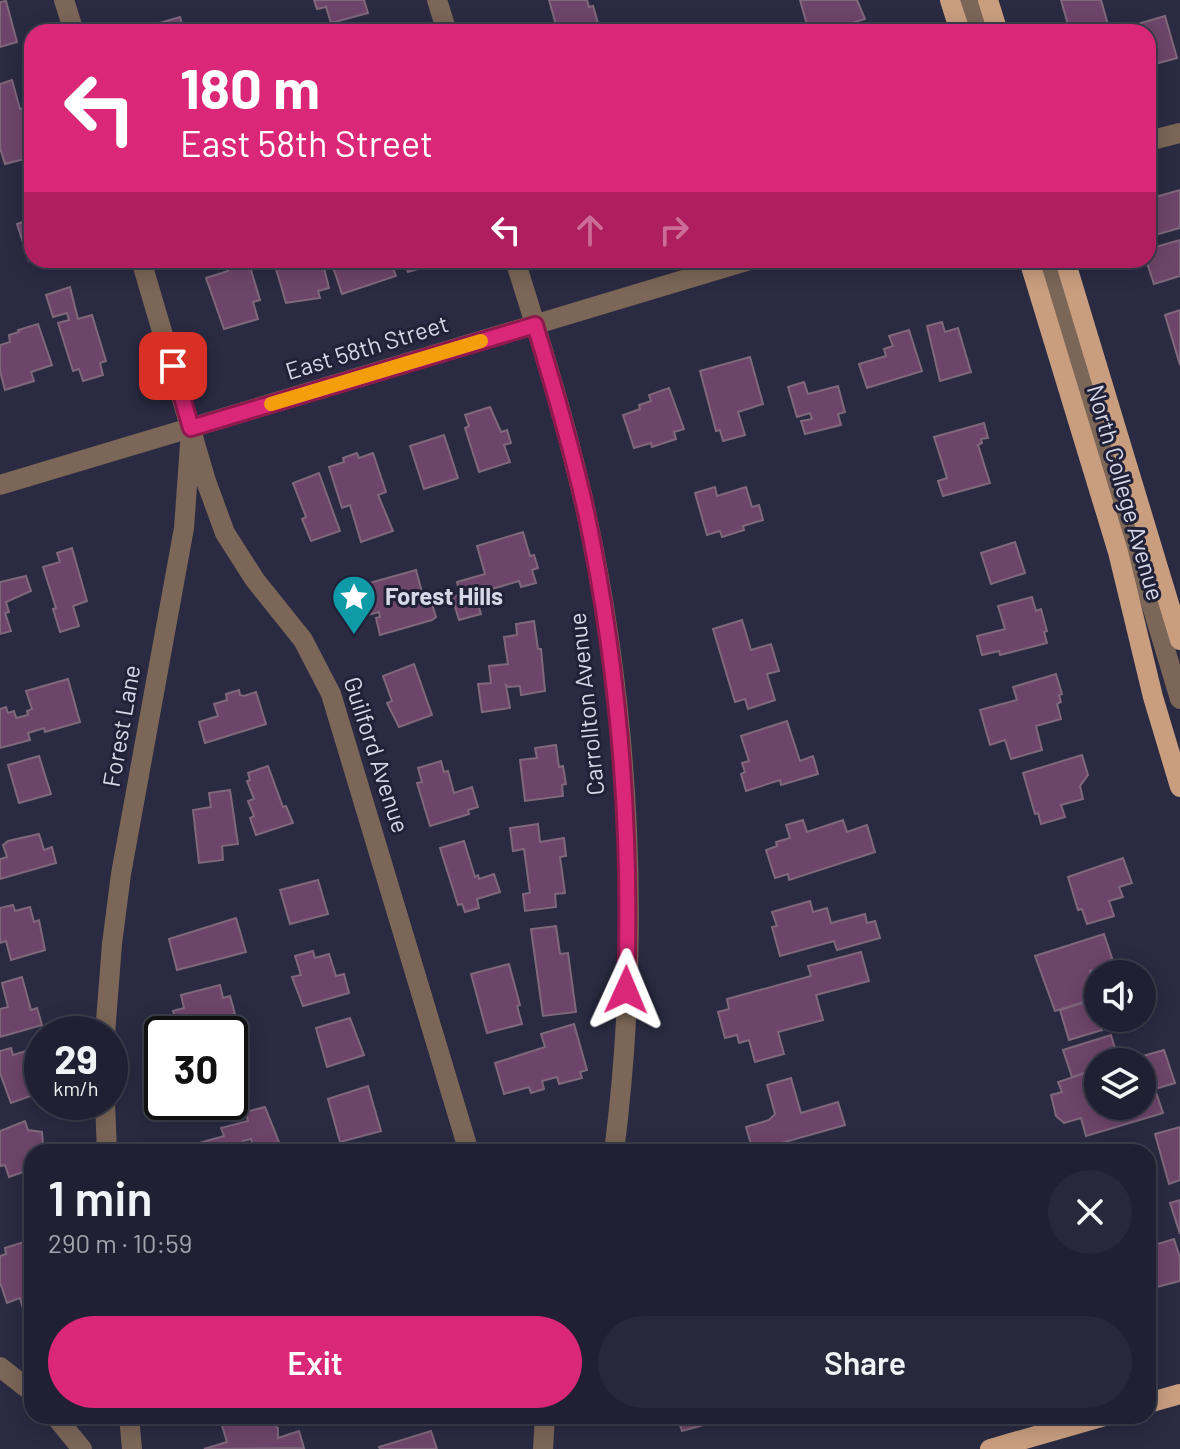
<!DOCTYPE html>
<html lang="en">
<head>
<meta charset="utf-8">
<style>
  :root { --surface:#202032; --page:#28283a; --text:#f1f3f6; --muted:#a2a3ac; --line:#3d3e4d; --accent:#db2777 }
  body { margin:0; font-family:Barlow,sans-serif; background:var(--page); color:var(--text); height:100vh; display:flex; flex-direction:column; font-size:30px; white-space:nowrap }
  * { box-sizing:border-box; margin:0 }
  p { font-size:26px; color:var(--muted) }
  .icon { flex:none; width:44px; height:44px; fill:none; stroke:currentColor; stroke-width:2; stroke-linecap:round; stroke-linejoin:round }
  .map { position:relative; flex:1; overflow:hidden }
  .details { position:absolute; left:24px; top:1144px; width:1132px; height:280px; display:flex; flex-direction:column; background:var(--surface); border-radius:24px; box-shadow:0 4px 20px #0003,0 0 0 2px var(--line) }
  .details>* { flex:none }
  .banner { position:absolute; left:24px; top:24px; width:1132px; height:244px; border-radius:24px; box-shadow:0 4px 20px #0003,0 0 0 2px var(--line); background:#db2777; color:#fff; overflow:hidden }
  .buttons { position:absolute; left:1084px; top:960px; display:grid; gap:16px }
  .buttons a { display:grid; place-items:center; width:72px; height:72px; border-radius:50%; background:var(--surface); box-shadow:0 4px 20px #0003,0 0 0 2px var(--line); font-size:40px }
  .speed { position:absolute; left:24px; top:1016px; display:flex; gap:16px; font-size:40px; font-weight:700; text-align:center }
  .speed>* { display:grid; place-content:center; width:104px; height:104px; border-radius:50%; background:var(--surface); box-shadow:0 4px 20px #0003,0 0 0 2px var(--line); line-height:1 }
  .speed small { font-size:20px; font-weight:400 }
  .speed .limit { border:4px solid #111; border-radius:12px; background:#fff; color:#111 }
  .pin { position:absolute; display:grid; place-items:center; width:68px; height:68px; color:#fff; margin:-34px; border-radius:16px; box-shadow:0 4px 12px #0006 }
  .me { position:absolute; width:88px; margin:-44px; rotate:1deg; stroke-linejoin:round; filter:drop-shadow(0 0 6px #0008) }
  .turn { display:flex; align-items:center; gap:28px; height:168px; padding:0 24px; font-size:36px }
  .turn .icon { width:104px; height:104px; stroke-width:2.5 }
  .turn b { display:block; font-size:56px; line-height:68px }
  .lanes { display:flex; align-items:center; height:76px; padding:0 24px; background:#0003; justify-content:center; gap:40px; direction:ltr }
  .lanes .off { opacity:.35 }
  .round { display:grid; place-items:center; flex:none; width:84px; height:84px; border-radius:42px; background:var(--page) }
  .summary { display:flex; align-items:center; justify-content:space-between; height:136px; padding:0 24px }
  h1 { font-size:48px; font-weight:600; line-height:60px }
  .primary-button { display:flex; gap:16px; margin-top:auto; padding:16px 24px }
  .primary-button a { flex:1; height:92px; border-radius:48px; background:var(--accent); color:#fff; font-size:32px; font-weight:600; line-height:92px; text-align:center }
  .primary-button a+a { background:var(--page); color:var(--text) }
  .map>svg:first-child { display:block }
  .building { fill:#6e456a; stroke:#7f687c; stroke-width:2 }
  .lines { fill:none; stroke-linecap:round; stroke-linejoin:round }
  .minor { stroke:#7b6657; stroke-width:20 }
  .major { stroke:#c99e7f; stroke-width:20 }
  .route-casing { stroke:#8e194d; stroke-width:20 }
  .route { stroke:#db2777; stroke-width:14 }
  .slow { stroke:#f59e0b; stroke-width:14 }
  .labels { text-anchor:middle; stroke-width:6; stroke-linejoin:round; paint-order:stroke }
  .street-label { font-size:24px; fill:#d7d8e7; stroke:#212138 }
  .poi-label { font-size:24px; font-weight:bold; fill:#d7d8e7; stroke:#212138; text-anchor:start }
</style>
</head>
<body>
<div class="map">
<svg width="1180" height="1449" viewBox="0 0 1180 1449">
  <rect width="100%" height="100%" fill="#2a2a42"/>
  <g class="building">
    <path d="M 314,0 L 364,0 L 368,13 L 331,23 L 326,7 L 317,9 Z"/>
    <path d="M 549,0 L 587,0 L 589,7 L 593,6 L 598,23 L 558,32 Z"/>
    <path d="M 800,0 L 857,0 L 865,19 L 824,32 L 809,32 Z"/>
    <path d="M 1061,0 L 1101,0 L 1110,32 L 1070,32 Z"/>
    <path d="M 6,1 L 17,42 L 0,47 L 0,2 Z"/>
    <path d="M 1165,16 L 1177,58 L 1148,66 L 1148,32 L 1125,32 L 1124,28 Z"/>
    <path d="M 180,17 L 184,32 L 155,32 L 153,25 Z"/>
    <path d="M 12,80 L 20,109 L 26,108 L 32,128 L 32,157 L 5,164 L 0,148 L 0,84 Z"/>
    <path d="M 1180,190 L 1180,228 L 1148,237 L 1148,199 Z"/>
    <path d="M 32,219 L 32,260 L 29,261 L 17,224 Z"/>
    <path d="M 1180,240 L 1180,276 L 1154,284 L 1146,260 L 1148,249 Z"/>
    <path d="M 225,260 L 248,260 L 260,300 L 253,302 L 258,319 L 224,329 L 206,278 L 228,271 Z"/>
    <path d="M 279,260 L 322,260 L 329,288 L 318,291 L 320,298 L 286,303 L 274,262 Z"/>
    <path d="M 354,260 L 390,260 L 396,276 L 342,294 L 333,267 Z"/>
    <path d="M 404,260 L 436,260 L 437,263 L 408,272 Z"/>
    <path d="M 70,287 L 78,319 L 92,315 L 106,361 L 100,363 L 103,375 L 83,381 L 79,369 L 73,371 L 58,323 L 69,320 L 67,313 L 53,317 L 46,295 Z"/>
    <path d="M 1180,310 L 1180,365 L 1165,315 Z"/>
    <path d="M 942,322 L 945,332 L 958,328 L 971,372 L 940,381 L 927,326 Z"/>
    <path d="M 38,324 L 52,365 L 31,372 L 34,381 L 5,390 L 0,371 L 0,345 L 10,342 L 9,335 L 19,332 L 18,330 Z"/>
    <path d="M 909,330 L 922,371 L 867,388 L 859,364 L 886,356 L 884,349 L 893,346 L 889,336 Z"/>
    <path d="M 750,357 L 763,404 L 738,412 L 745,435 L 723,441 L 720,430 L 716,431 L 700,371 Z"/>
    <path d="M 804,382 L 808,394 L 838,386 L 845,412 L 838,414 L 841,425 L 805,434 L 801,421 L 812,419 L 810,413 L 797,417 L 788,387 Z"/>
    <path d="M 669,388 L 684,429 L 674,432 L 676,439 L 652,447 L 651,443 L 634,448 L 623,415 L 640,409 L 639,405 L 651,401 L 649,395 Z"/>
    <path d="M 490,407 L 501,432 L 507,430 L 511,443 L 504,445 L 510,462 L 479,472 L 465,428 L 469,426 L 465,415 Z"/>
    <path d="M 984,423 L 988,438 L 981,439 L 982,443 L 978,445 L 990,483 L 943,496 L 938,481 L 947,478 L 934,437 Z"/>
    <path d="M 444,435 L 458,478 L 424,489 L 410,446 Z"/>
    <path d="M 357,453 L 359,458 L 373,453 L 386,492 L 378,495 L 393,531 L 361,542 L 350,505 L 342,508 L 329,467 L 344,462 L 343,458 Z"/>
    <path d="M 319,473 L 340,531 L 311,541 L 302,519 L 306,517 L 293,483 Z"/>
    <path d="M 715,487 L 717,496 L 746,487 L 752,507 L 759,505 L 763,520 L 743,526 L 744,530 L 722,537 L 720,531 L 707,535 L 695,493 Z"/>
    <path d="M 523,532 L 530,556 L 534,555 L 538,568 L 532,570 L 536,583 L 521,587 L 519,581 L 475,594 L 481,614 L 459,620 L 452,597 L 460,595 L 457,582 L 485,574 L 477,546 Z"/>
    <path d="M 1015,542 L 1025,573 L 991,584 L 981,553 Z"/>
    <path d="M 72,548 L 87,601 L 73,606 L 79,626 L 60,632 L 53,609 L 56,608 L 43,567 L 60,562 L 57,553 Z"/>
    <path d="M 416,570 L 423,596 L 429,594 L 436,617 L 432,620 L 380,635 L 376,618 L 380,617 L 379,612 L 356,618 L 348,589 Z"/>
    <path d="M 26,576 L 31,591 L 6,602 L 9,612 L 5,613 L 11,631 L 0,634 L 0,582 Z"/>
    <path d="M 1032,597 L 1036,611 L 1041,609 L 1047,631 L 1044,632 L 1047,643 L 1000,655 L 999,651 L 982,655 L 977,636 L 1005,629 L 998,606 Z"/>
    <path d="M 742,620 L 751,650 L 771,644 L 779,671 L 767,674 L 775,700 L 748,709 L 745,699 L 735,702 L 713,629 Z"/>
    <path d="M 534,621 L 538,649 L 541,649 L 545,691 L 521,695 L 520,686 L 508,687 L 506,685 L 510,708 L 482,712 L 478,684 L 491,683 L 489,666 L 508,664 L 504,637 L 517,635 L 516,624 Z"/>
    <path d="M 414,664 L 432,715 L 399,727 L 387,703 L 392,701 L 383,676 Z"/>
    <path d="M 1056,674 L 1062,694 L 1059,695 L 1061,702 L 1057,704 L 1061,719 L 1036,726 L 1042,750 L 1011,759 L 1005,740 L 990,745 L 980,710 L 1017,700 L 1013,687 Z"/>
    <path d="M 68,679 L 80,722 L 45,732 L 44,728 L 28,733 L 30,740 L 0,748 L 0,709 L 6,707 L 8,713 L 14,711 L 16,718 L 28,715 L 27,711 L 32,709 L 26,691 Z"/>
    <path d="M 239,690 L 240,695 L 244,696 L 256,692 L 266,724 L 205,743 L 199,722 L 218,716 L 214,704 L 227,700 L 226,694 Z"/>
    <path d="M 787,721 L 800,761 L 813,756 L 818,774 L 781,785 L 780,780 L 746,791 L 741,774 L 745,772 L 742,763 L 749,761 L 741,736 Z"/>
    <path d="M 556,745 L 559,767 L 563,766 L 566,784 L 562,785 L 563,796 L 525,801 L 520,760 L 537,758 L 535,748 Z"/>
    <path d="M 1082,755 L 1088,775 L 1080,786 L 1083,799 L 1061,805 L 1065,817 L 1041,824 L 1038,813 L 1035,814 L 1023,773 Z"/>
    <path d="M 39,756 L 51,794 L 19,803 L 8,765 Z"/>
    <path d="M 441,761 L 444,772 L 448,771 L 454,793 L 472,787 L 478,807 L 468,810 L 469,814 L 430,826 L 417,783 L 422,782 L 418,768 Z"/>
    <path d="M 268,766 L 283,807 L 286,806 L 293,823 L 256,835 L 250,818 L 254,816 L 248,801 L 254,799 L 247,781 L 250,780 L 248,773 Z"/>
    <path d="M 230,790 L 238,844 L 222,846 L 223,860 L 199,863 L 193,810 L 211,807 L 209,793 Z"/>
    <path d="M 803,820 L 807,832 L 843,820 L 847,832 L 867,825 L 875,852 L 789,880 L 788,874 L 775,878 L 766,850 L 777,846 L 776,842 L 790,838 L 786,825 Z"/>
    <path d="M 538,824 L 540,842 L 564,838 L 566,856 L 560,857 L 565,893 L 555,894 L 556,907 L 525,911 L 523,894 L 530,893 L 524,849 L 513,851 L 510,828 Z"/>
    <path d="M 39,834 L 44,850 L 52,847 L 56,863 L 0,879 L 0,859 L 7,857 L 3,845 L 8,841 Z"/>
    <path d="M 464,841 L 475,877 L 478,875 L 479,879 L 494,874 L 500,892 L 477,899 L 479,908 L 465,912 L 462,904 L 458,905 L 440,848 Z"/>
    <path d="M 1123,858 L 1132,883 L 1119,887 L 1123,897 L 1109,901 L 1114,916 L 1087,924 L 1082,909 L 1078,910 L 1068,877 Z"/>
    <path d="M 318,880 L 328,914 L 290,924 L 280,890 Z"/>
    <path d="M 810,901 L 813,912 L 827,908 L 831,923 L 865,914 L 867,923 L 875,921 L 880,938 L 837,950 L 834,941 L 780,956 L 772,927 L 777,926 L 772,912 Z"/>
    <path d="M 13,905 L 15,911 L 30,907 L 34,922 L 39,920 L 45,950 L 11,960 L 6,941 L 0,943 L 0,908 Z"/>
    <path d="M 236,918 L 246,952 L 177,970 L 169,939 Z"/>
    <path d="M 556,926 L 560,954 L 568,953 L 576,1012 L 543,1016 L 531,929 Z"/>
    <path d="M 1104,934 L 1114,964 L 1090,971 L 1092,979 L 1086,981 L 1090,994 L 1083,996 L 1084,1002 L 1055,1011 L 1035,956 Z"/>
    <path d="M 313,951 L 315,958 L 329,954 L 336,976 L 344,974 L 349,993 L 303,1006 L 292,977 L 301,975 L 295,956 Z"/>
    <path d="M 861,952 L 869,981 L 816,995 L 823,1020 L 778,1032 L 784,1054 L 755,1062 L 749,1040 L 739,1043 L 737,1035 L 725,1038 L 718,1012 L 729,1009 L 727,999 L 811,976 L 808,966 Z"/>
    <path d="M 509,964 L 520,1005 L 517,1006 L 522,1024 L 487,1033 L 471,974 Z"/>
    <path d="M 22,977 L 31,1010 L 37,1008 L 42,1025 L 0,1037 L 0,1009 L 8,1007 L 2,983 Z"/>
    <path d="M 220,985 L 223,998 L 230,996 L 235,1014 L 224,1017 L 227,1027 L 200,1034 L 184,1034 L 181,1023 L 177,1025 L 173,1011 L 184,1008 L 181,995 Z"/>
    <path d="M 1092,1000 L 1102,1030 L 1069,1040 L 1060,1010 Z"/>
    <path d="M 350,1018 L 364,1055 L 327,1067 L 316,1028 Z"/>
    <path d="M 574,1024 L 587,1070 L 580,1072 L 582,1078 L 559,1084 L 557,1077 L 542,1081 L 544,1089 L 531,1093 L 529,1087 L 504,1094 L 495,1063 L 545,1047 L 541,1034 Z"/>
    <path d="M 1111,1035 L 1119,1062 L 1098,1062 L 1098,1069 L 1072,1077 L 1063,1050 Z"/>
    <path d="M 11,1048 L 13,1055 L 29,1050 L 42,1075 L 37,1076 L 42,1092 L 11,1103 L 0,1073 L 0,1051 Z"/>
    <path d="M 1164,1050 L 1175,1083 L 1155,1089 L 1163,1113 L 1086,1136 L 1081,1118 L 1064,1123 L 1056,1116 L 1051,1095 L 1062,1092 L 1058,1082 L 1098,1069 L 1098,1106 L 1142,1106 L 1142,1062 L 1122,1062 Z"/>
    <path d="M 791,1078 L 801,1113 L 838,1102 L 845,1125 L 753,1151 L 746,1127 L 769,1120 L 775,1114 L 767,1085 Z"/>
    <path d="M 368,1086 L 381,1131 L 340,1142 L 328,1099 Z"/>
    <path d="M 265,1107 L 279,1142 L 254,1149 L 251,1139 L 243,1141 L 246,1152 L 198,1152 L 196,1144 L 224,1136 L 221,1128 L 248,1121 L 246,1112 Z"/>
    <path d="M 25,1121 L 28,1130 L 42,1132 L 43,1145 L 37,1147 L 39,1152 L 32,1152 L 32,1169 L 9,1177 L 5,1165 L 1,1166 L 0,1162 L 0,1131 Z"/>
    <path d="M 1180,1127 L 1180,1180 L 1169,1184 L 1155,1134 Z"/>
    <path d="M 1180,1200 L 1180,1234 L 1170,1203 Z"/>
    <path d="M 1174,1239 L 1180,1258 L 1180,1281 L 1157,1287 L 1150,1264 L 1148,1265 L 1148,1247 Z"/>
    <path d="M 30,1240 L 32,1310 L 24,1312 L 20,1298 L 7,1303 L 0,1282 L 0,1256 L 6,1254 L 5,1248 Z"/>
    <path d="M 219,1416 L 261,1416 L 278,1428 L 278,1438 L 299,1431 L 304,1448 L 204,1449 L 227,1442 Z"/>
    <path d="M 677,1416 L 724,1416 L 725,1419 L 682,1431 Z"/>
    <path d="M 431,1431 L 437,1449 L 380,1449 L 379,1447 Z"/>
  </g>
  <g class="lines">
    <g class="minor">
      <path d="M 64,0 L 74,32"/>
      <path d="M 437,0 L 447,32"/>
      <path d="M 971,0 L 980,32"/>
      <path d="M 1148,141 L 1180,133"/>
      <path d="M 141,260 L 206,481 L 225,533 L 255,580 L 303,640 L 331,694 L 469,1152"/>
      <path d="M 515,260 C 541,343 567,426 586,512 C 631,719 641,941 614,1152"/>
      <path d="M 1048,260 L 1180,699"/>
      <path d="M 0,485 L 750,260"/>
      <path d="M 105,1034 L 112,944 L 121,874 L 184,528 L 190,444"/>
      <path d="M 105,1102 L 107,1152"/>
      <path d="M 0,1367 L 32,1392"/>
      <path d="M 55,1416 L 82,1449"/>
      <path d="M 129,1416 L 132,1449"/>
      <path d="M 543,1449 L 545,1416"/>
    </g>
    <g class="major">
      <path d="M 950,0 L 960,32"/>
      <path d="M 988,0 L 998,32"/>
      <path d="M 1029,260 L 1118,552 L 1153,697 L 1180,787"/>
      <path d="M 1065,260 L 1180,640"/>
      <path d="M 1148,1403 L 1180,1394"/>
      <path d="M 990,1449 L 1105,1416"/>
    </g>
  </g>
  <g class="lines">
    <g class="route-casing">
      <path id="route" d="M 173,366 L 191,428 L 535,325 C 554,387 572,449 586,512 C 619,669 632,830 626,990"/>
    </g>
    <use href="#route" class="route"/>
    <path class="slow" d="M 271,404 L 481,341"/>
  </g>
  <defs>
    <g id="sight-pin" transform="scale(2.3)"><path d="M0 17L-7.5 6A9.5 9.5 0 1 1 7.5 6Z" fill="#0f9aa8" stroke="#212138"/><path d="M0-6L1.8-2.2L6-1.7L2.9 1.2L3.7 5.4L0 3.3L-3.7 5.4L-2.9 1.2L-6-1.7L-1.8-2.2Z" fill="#fff"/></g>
  </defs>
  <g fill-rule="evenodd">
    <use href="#sight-pin" x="354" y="597"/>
  </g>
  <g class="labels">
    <g class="street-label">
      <text transform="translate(367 348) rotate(-17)" y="8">East 58th Street</text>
      <text transform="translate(1125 493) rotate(74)" y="8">North College Avenue</text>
      <text transform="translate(587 704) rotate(-96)" y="8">Carrollton Avenue</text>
      <text transform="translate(122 726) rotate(-80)" y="8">Forest Lane</text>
      <text transform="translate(376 755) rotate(72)" y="8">Guilford Avenue</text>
    </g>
    <g class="poi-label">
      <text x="385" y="605">Forest Hills</text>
    </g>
  </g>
</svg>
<div class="buttons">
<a><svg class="icon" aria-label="sound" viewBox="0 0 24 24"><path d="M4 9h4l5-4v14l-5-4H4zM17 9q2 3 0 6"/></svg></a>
<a><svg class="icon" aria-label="layers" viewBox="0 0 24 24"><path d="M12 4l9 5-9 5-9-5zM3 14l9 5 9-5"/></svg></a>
</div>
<div class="speed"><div>29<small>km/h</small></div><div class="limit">30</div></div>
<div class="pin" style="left:173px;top:366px;background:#d93025"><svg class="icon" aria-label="arrive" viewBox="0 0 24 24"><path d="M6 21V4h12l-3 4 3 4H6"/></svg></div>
<svg class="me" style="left:626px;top:990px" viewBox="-20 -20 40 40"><path d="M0-17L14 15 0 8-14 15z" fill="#db2777" stroke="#fff" stroke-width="4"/></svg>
<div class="banner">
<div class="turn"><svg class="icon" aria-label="left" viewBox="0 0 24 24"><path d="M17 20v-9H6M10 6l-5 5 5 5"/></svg><div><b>180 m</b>East 58th Street</div></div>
<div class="lanes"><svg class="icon" aria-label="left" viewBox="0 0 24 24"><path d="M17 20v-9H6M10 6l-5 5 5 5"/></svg><svg class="icon off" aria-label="ahead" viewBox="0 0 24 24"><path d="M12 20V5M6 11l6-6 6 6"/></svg><svg class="icon off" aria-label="right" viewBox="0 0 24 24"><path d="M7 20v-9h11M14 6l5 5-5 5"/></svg></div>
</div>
<section class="details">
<div class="summary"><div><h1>1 min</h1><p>290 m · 10:59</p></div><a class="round"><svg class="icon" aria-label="close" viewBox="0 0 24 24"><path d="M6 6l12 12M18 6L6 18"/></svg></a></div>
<div class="primary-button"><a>Exit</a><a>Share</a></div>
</section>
</div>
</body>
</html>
